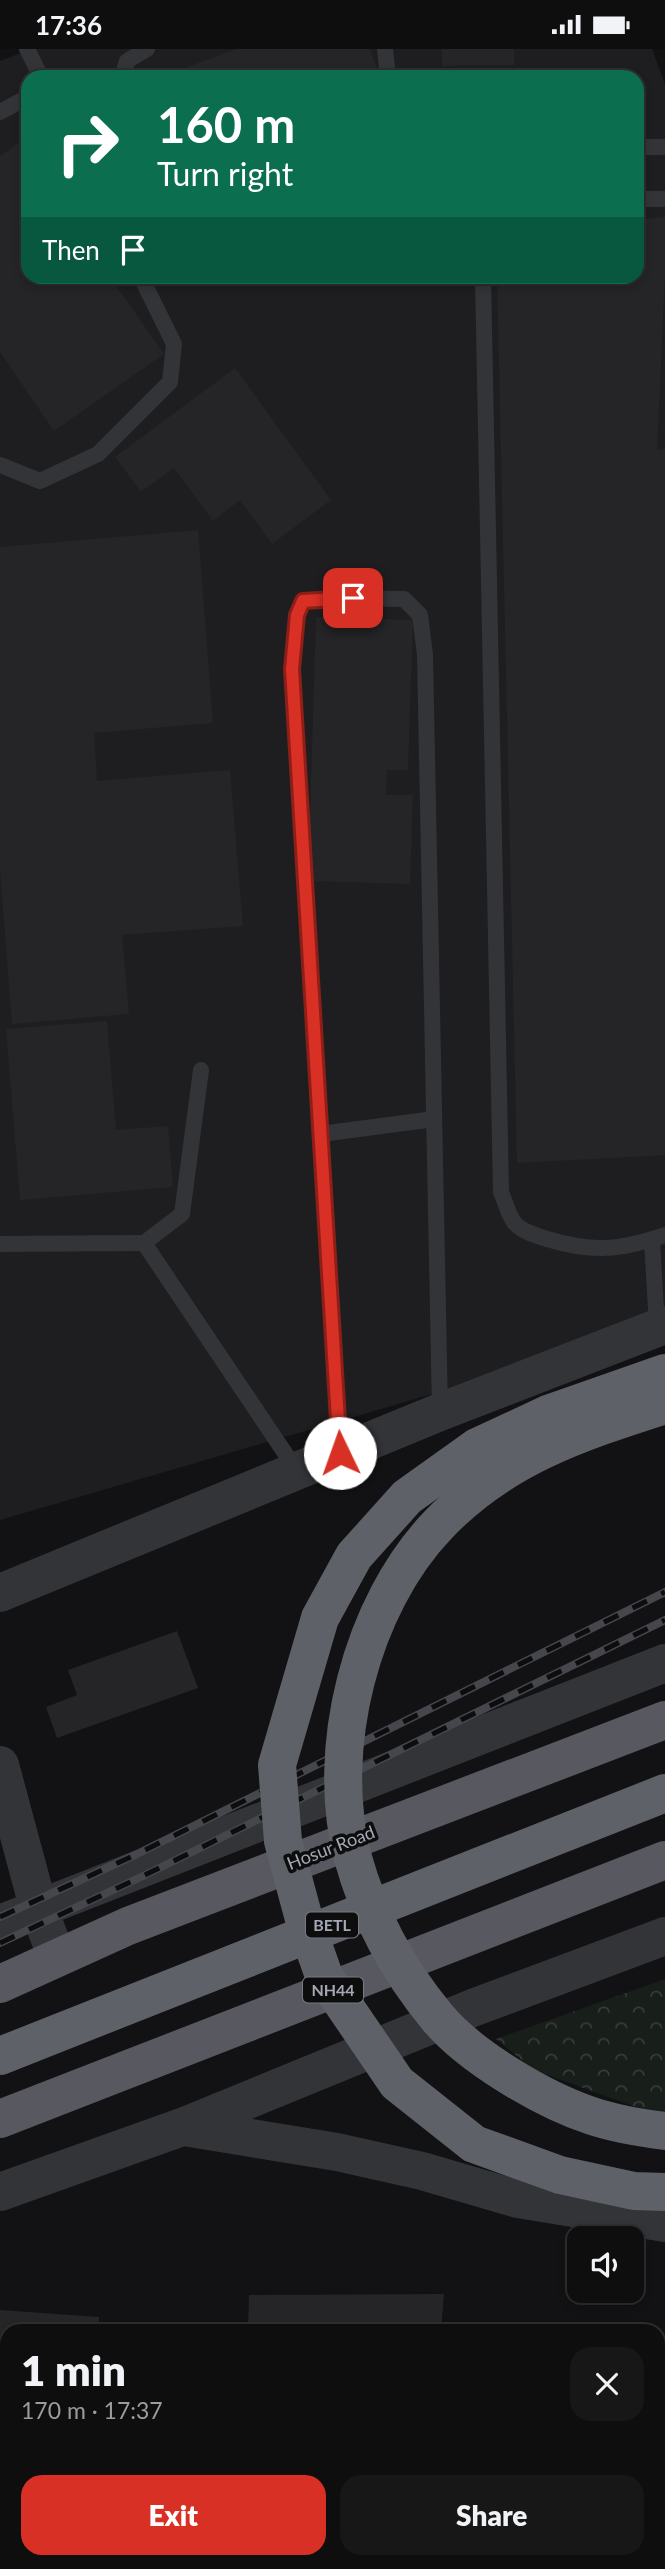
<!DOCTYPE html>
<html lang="en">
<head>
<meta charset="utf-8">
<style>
  :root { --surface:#0e0e0f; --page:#171718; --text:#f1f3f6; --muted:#9b9c9e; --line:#2e2e2f; --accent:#d93025 }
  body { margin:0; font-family:Lato,sans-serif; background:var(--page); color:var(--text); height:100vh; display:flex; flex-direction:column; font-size:26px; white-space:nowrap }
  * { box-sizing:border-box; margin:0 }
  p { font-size:23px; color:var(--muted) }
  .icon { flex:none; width:38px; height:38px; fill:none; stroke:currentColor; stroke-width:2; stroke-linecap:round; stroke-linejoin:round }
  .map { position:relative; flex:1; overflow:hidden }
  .side { position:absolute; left:0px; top:2275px; width:665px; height:245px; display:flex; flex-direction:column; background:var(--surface); border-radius:21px 21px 0 0; box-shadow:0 4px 10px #0003,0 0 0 2px var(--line) }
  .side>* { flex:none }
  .top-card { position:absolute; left:21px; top:21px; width:623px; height:214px; border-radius:21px; box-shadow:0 4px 10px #0003,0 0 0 2px var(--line); background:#0b6e4f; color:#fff; overflow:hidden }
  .buttons { position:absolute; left:567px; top:2177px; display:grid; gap:14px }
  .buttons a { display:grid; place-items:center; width:77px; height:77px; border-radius:14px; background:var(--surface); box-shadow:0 4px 10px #0003,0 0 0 2px var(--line); font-size:35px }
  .pin { position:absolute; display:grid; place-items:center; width:60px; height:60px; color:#fff; margin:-30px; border-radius:14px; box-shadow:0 4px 10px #0006 }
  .me { position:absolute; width:77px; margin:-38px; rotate:357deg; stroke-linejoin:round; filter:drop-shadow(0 0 5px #0008) }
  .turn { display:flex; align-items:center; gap:24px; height:147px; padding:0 21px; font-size:32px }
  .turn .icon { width:91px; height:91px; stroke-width:2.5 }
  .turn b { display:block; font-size:49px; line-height:60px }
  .then { display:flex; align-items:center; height:66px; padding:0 21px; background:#0003; gap:14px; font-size:26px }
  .round { display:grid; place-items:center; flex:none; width:74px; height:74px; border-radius:21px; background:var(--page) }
  .summary { display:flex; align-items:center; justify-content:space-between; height:119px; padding:0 21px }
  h1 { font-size:42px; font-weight:800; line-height:52px }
  .cta { display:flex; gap:14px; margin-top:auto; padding:14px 21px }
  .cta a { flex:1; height:80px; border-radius:21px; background:var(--accent); color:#fff; font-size:28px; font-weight:800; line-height:80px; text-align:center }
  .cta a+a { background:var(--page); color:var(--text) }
  .status { display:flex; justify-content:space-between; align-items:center; height:49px; padding:0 35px; background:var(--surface); direction:ltr }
  .status svg { height:19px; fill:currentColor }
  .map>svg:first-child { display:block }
  .built { fill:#1e1e20; fill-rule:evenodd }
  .park { fill:url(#park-crowns) }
  .building { fill:#252528 }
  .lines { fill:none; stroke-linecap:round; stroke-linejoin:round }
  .service { stroke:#333438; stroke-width:16 }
  .tertiary { stroke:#333438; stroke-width:38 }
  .trunk { stroke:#575860; stroke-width:38 }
  .motorway { stroke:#5f6169; stroke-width:38 }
  .rail-casing { stroke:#46474d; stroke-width:8 }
  .rail { stroke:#0d0d0e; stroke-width:5; stroke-dasharray:16; stroke-linecap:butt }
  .motorway-bridge { stroke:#5f6169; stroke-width:38 }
  .route-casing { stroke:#8d1f18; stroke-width:18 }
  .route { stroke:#d93025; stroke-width:12 }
  .labels { text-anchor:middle; stroke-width:7; stroke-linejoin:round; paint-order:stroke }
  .shield { fill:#0d0d0e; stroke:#767a82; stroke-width:2 }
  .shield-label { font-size:16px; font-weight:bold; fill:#a3a8b4 }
  .street-label { font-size:18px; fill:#a3a8b4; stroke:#0d0d0e }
</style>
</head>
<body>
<div class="status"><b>17:36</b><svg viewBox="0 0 49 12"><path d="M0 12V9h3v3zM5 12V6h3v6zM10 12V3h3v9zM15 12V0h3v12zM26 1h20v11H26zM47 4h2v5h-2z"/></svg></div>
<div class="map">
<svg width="665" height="2520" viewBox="0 0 665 2520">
  <defs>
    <pattern id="park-crowns" width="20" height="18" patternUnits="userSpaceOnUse" patternTransform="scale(1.75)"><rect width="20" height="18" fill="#181e19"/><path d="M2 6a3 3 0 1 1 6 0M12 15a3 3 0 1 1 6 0" fill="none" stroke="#363c38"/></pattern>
  </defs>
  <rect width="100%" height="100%" fill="#121214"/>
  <path class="built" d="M 31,0 L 652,0 L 665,35 L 665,1277 L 0,1471 L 0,12 ZM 28,28 L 637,28 L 637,228 L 28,228 Z"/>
  <path class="park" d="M 665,1930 L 665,2063 L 636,2058 L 534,2021 L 496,1990 Z"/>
  <g class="building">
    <path d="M 237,0 L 370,0 L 380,28 L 159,28 Z"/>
    <path d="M 442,0 L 514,0 L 514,16 L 442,17 Z"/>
    <path d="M 18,94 L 28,108 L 28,228 L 110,228 L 164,305 L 54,382 L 0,303 L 0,107 Z"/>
    <path d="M 665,168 L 665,226 L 657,401 L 665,400 L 665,1106 L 517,1114 L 497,228 L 637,228 L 637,171 Z"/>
    <path d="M 235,319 L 331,451 L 272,495 L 240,451 L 213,472 L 174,419 L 141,443 L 115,408 Z"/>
    <path d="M 198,481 L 213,674 L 94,684 L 97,732 L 230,721 L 243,877 L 122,886 L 129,965 L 12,975 L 0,821 L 0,498 Z"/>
    <path d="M 316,568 L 413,571 L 408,721 L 387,721 L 386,746 L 413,746 L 410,835 L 308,832 Z"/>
    <path d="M 107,972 L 116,1081 L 168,1077 L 173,1138 L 20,1151 L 6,980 Z"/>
    <path d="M 177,1582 L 198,1639 L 57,1689 L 46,1658 L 77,1646 L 68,1621 Z"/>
    <path d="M 444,2245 L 441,2282 L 248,2282 L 249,2246 Z"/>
    <path d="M 0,2261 L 99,2268 L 99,2282 L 7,2282 L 7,2511 L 0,2510 Z"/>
    <path d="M 230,2513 L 318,2513 L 316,2520 L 229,2520 Z"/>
    <path d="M 418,2513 L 580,2513 L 578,2520 L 443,2520 Z"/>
  </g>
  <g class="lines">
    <g class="service">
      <path d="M 27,0 L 41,28"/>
      <path d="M 385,0 L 388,28"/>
      <path d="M 122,28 L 127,12 L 147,0"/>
      <path d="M 0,63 L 28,48"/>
      <path d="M 637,98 L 665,98"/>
      <path d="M 637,150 L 665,150"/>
      <path d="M 483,228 L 501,1143 C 505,1152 508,1165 514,1173 C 520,1182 537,1187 547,1190 C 594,1204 620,1201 665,1186"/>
      <path d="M 0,416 L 40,432 L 98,405 L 170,333 L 174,295 L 141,228"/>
      <path d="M 201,1021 L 182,1165 L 144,1194 L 297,1422"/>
      <path d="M 321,1085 L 434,1070"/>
      <path d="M 652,1190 L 657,1278"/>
      <path d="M 0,1195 L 144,1194"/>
      <path d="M 340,1404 L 292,620 L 297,566 L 303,552 L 330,549 L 404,550 L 420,566 L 425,606 L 440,1363"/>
    </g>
    <g class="tertiary">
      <path d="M 0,1544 L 440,1363 L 665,1276"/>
      <path d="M 0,1716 L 39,1861 L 57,1909"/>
      <path d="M 0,1875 L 665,1614"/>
      <path d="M 184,2078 L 337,2103 L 422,2122 L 518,2150 L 665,2174"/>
      <path d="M 0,2143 L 182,2078 L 475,1958 L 665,1887"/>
    </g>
    <g class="trunk">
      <path d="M 0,1935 L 128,1877 L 665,1671"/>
      <path d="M 0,2070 L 665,1811"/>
    </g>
    <path class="motorway" d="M 0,2007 L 665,1744"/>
    <g class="rail-casing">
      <g id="rail">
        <path d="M 0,1868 L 135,1806 L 665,1543"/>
        <path d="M 0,1894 L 143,1827 L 665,1571"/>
      </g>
    </g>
    <use href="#rail" class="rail"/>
    <g class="motorway-bridge">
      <path d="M 665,1324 L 548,1365 L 477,1398 L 407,1448 L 354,1507 L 320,1569 L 277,1716 L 283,1792 L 304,1870 L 324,1927 L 397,2034 L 474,2095 L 560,2126 L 634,2142 L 665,2143"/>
      <path d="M 665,1356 C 578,1384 503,1408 438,1476 C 361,1556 324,1701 353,1809 C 369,1867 398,1921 437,1968 C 469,2007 543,2051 592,2067 C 616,2075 641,2079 665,2082"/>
    </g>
  </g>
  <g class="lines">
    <g class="route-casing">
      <path id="route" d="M 340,1404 L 292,620 L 297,566 L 303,552 L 353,549"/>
    </g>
    <use href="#route" class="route"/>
  </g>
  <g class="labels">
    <g class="shield">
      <rect x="306" y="1863.5" width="52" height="25" rx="5"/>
      <rect x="303" y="1928.5" width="60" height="25" rx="5"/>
    </g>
    <g class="shield-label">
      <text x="332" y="1882">BETL</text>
      <text x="333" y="1947">NH44</text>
    </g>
    <g class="street-label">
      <text transform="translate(331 1799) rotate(-21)" y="6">Hosur Road</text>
    </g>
  </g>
</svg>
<div class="buttons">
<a><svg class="icon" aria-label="sound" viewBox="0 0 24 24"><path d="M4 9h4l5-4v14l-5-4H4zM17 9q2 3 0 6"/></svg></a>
</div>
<div class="pin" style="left:353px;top:549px;background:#d93025"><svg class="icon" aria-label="arrive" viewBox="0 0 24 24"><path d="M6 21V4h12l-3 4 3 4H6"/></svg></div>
<svg class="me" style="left:340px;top:1404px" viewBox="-20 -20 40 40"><circle r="19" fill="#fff"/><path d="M0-13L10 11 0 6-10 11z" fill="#d93025"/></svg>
<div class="top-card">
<div class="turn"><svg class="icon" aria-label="right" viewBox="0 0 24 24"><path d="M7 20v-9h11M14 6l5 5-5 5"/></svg><div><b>160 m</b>Turn right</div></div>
<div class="then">Then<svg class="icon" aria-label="arrive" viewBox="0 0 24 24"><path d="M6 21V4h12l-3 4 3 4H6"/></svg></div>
</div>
<section class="side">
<div class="summary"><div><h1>1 min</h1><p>170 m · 17:37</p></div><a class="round"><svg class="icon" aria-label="close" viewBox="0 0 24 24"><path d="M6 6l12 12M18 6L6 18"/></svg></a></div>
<div class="cta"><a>Exit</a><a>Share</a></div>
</section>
</div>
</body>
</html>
